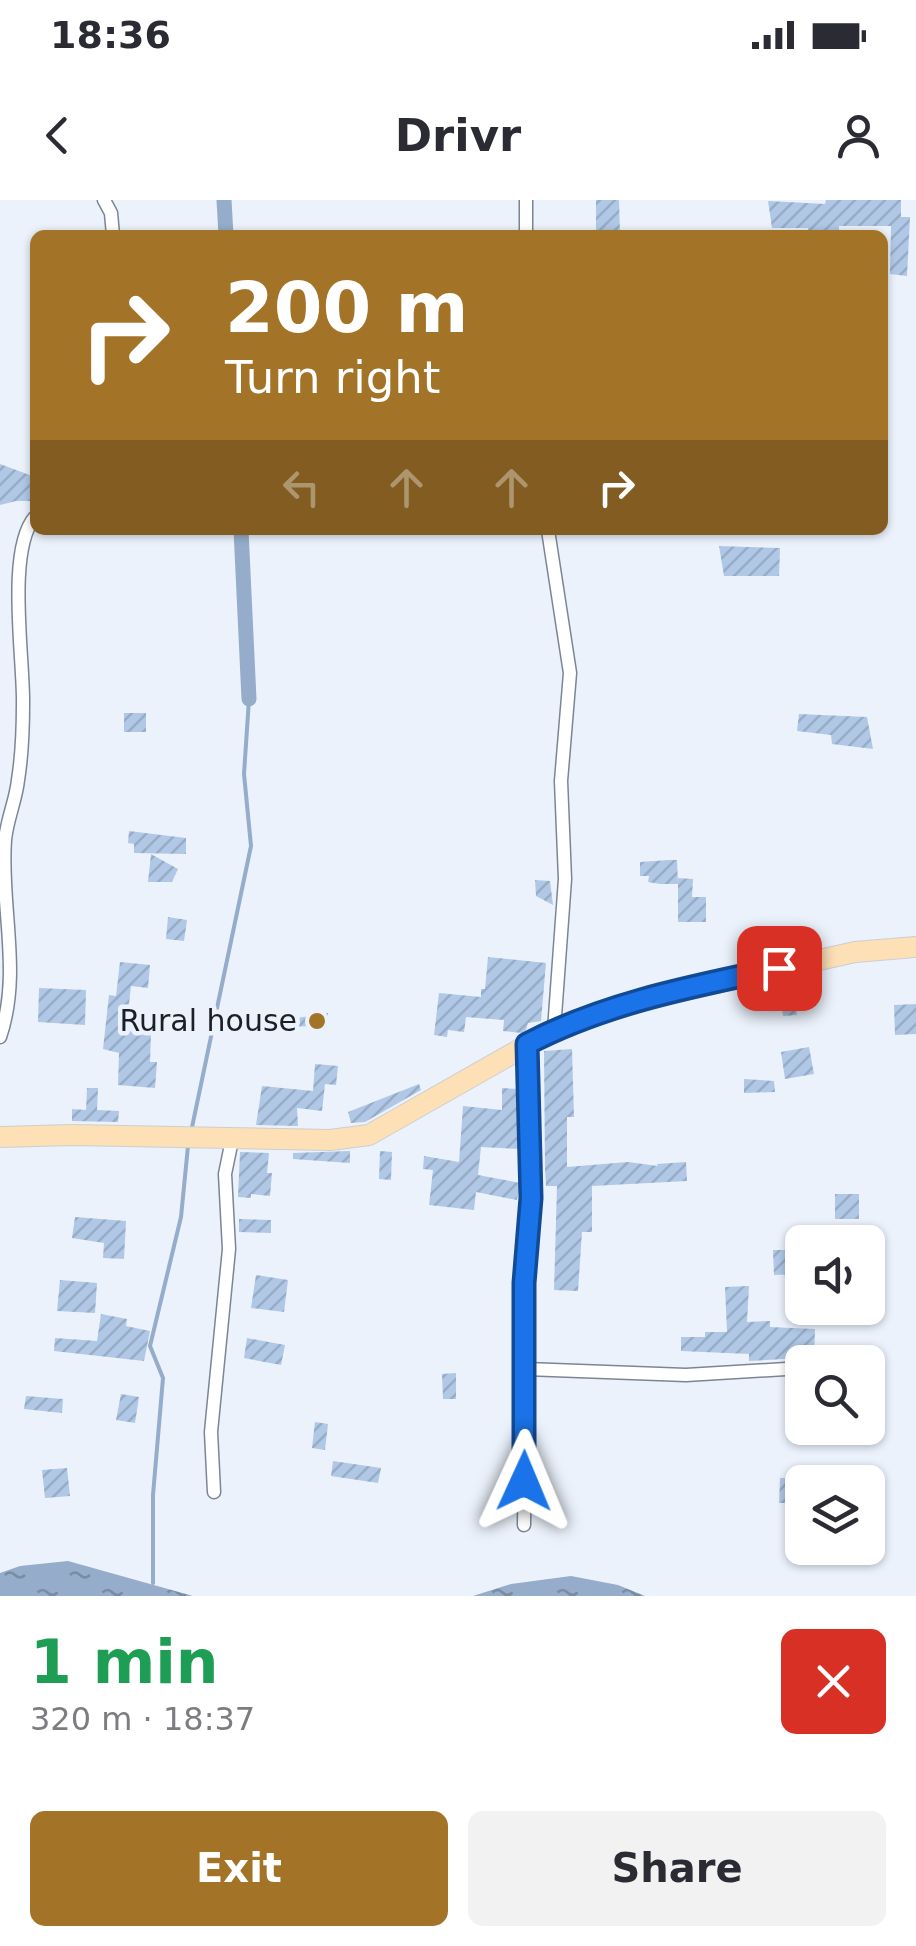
<!DOCTYPE html>
<html lang="en">
<head>
<meta charset="utf-8">
<style>
  :root { --surface:#fff; --page:#f2f2f3; --text:#2b2b33; --muted:#7c7c81; --accent:#a37428 }
  body { margin:0; font-family:"DejaVu Sans",sans-serif; background:var(--page); color:var(--text); height:100vh; display:flex; flex-direction:column; font-size:38px; white-space:nowrap }
  * { box-sizing:border-box; margin:0 }
  p { font-size:32px; color:var(--muted) }
  .icon { flex:none; width:55px; height:55px; fill:none; stroke:currentColor; stroke-width:2; stroke-linecap:round; stroke-linejoin:round }
  .map { position:relative; height:1396px; overflow:hidden }
  .side { display:flex; flex-direction:column; background:var(--surface); flex:1 }
  .side>* { flex:none }
  .hud { position:absolute; left:30px; top:30px; width:858px; height:305px; border-radius:15px; box-shadow:0 2px 8px #0004; background:#a37428; color:#fff; overflow:hidden }
  .tools { position:absolute; left:785px; top:1025px; display:grid; gap:20px }
  .tools a { display:grid; place-items:center; width:100px; height:100px; border-radius:15px; background:var(--surface); box-shadow:0 2px 8px #0004; font-size:50px }
  .pin { position:absolute; display:grid; place-items:center; width:85px; height:85px; color:#fff; margin:-42px; border-radius:20px; box-shadow:0 5px 15px #0006 }
  .me { position:absolute; width:110px; margin:-55px; rotate:1deg; stroke-linejoin:round; filter:drop-shadow(0 0 8px #0008) }
  .turn { display:flex; align-items:center; gap:35px; height:210px; padding:0 30px; font-size:45px }
  .turn .icon { width:130px; height:130px; stroke-width:2.5 }
  .turn b { display:block; font-size:70px; line-height:85px }
  .lanes { display:flex; align-items:center; height:95px; padding:0 30px; background:#0003; justify-content:center; gap:50px; direction:ltr }
  .lanes .off { opacity:.35 }
  .round { display:grid; place-items:center; flex:none; width:105px; height:105px; border-radius:15px; background:var(--page) }
  .head { display:flex; align-items:center; justify-content:space-between; height:170px; padding:0 30px }
  h1 { font-size:60px; font-weight:700; line-height:75px; color:#1e9e55 }
  .primary-button { display:flex; gap:20px; margin-top:auto; padding:20px 30px }
  .primary-button a { flex:1; height:115px; border-radius:15px; background:var(--accent); color:#fff; font-size:40px; font-weight:700; line-height:115px; text-align:center }
  .primary-button a+a { background:var(--page); color:var(--text) }
  .status { display:flex; justify-content:space-between; align-items:center; height:70px; padding:0 50px; background:var(--surface); direction:ltr }
  .status svg { height:28px; fill:currentColor }
  header { display:flex; justify-content:space-between; align-items:center; height:130px; padding:0 30px; background:var(--surface); font-size:45px; font-weight:700 }
  .map>svg:first-child { display:block }
  .water { fill:url(#water-ripples) }
  .lines { fill:none; stroke-linecap:round; stroke-linejoin:round }
  .stream { stroke:#95acca; stroke-width:4 }
  .canal { stroke:#95acca; stroke-width:15 }
  .building { fill:url(#building-hatch) }
  .minor-casing { stroke:#7b8695; stroke-width:15 }
  .primary-casing { stroke:#cdcecf; stroke-width:22 }
  .minor { stroke:#fff; stroke-width:12 }
  .primary { stroke:#fde0b6; stroke-width:20 }
  .route-casing { stroke:#114b97; stroke-width:25 }
  .route { stroke:#1a73e8; stroke-width:18 }
  .poi-dot { fill:#a37428; stroke:#ebf2fc; stroke-width:4 }
  .labels { text-anchor:middle; stroke-width:9; stroke-linejoin:round; paint-order:stroke }
  .poi-label { font-size:30px; fill:#1b2026; stroke:#ebf2fc; text-anchor:end }
</style>
</head>
<body>
<div class="status"><b>18:36</b><svg viewBox="0 0 49 12"><path d="M0 12V9h3v3zM5 12V6h3v6zM10 12V3h3v9zM15 12V0h3v12zM26 1h20v11H26zM47 4h2v5h-2z"/></svg></div>
<header><svg class="icon" aria-label="back" viewBox="0 0 24 24"><path d="M15 5l-7 7 7 7"/></svg>Drivr<svg class="icon" aria-label="person" viewBox="0 0 24 24"><circle cx="12" cy="8" r="4"/><path d="M4 21q1-7 8-7t8 7"/></svg></header>
<div class="map">
<svg width="916" height="1396" viewBox="0 0 916 1396">
  <defs>
    <pattern id="water-ripples" width="26" height="14" patternUnits="userSpaceOnUse" patternTransform="scale(2.5)"><rect width="26" height="14" fill="#95acca"/><path d="M2 4q2-2 4 0t4 0M15 11q2-2 4 0t4 0" fill="none" stroke="#798ca4"/></pattern>
    <pattern id="building-hatch" width="6" height="6" patternUnits="userSpaceOnUse" patternTransform="scale(2.5)"><rect width="6" height="6" fill="#b0c8e6"/><path d="M-1 1l2-2M0 6l6-6M5 7l2-2" fill="none" stroke="#97acc5"/></pattern>
  </defs>
  <rect width="100%" height="100%" fill="#ebf2fc"/>
  <g class="water">
    <path d="M 68,1361 L 193,1396 L 0,1396 L 0,1373 L 20,1366 Z"/>
    <path d="M 571,1376 L 618,1385 L 645,1396 L 473,1396 L 511,1384 Z"/>
  </g>
  <g class="lines">
    <g class="stream">
      <path d="M 191,932 L 251,646 L 244,574 L 249,499"/>
      <path d="M 153,1383 L 153,1295 L 163,1178 L 150,1146 L 181,1017 L 188,946"/>
    </g>
    <g class="canal">
      <path d="M 224,0 L 226,35"/>
      <path d="M 241,330 L 249,499"/>
    </g>
  </g>
  <g class="building">
    <path d="M 596,0 L 619,0 L 620,35 L 596,35 Z"/>
    <path d="M 826,0 L 901,0 L 901,17 L 910,17 L 907,76 L 890,74 L 891,26 L 839,26 L 839,35 L 808,35 L 808,28 L 772,28 L 768,1 L 825,4 Z"/>
    <path d="M 0,264 L 35,277 L 35,301 L 16,301 L 0,305 Z"/>
    <path d="M 719,346 L 780,348 L 779,376 L 724,376 Z"/>
    <rect x="124" y="513" width="22" height="19"/>
    <path d="M 799,514 L 867,517 L 873,549 L 832,544 L 831,535 L 797,531 Z"/>
    <path d="M 129,631 L 186,638 L 186,654 L 134,653 L 134,644 L 128,643 Z"/>
    <path d="M 151,654 L 178,669 L 172,682 L 148,682 Z"/>
    <path d="M 669,660 L 677,660 L 678,684 L 660,684 L 648,682 L 649,676 L 640,676 L 640,662 Z"/>
    <path d="M 678,678 L 693,679 L 692,697 L 706,697 L 706,722 L 678,722 Z"/>
    <path d="M 535,680 L 550,681 L 553,705 L 536,696 Z"/>
    <path d="M 168,717 L 187,720 L 184,741 L 166,739 Z"/>
    <path d="M 488,757 L 546,763 L 541,821 L 528,823 L 526,830 L 522,833 L 503,831 L 504,820 L 466,817 L 464,832 L 448,830 L 447,837 L 434,835 L 439,793 L 481,797 L 481,789 L 485,789 Z"/>
    <path d="M 120,762 L 150,765 L 148,788 L 131,786 L 126,831 L 151,833 L 150,862 L 157,862 L 155,888 L 118,885 L 119,853 L 103,849 L 109,795 L 116,796 Z"/>
    <path d="M 793,784 L 797,815 L 783,816 L 779,786 Z"/>
    <path d="M 39,788 L 86,790 L 85,825 L 38,822 Z"/>
    <path d="M 916,804 L 916,834 L 895,835 L 894,805 Z"/>
    <path d="M 328,813 L 328,825 L 292,827 L 291,819 Z"/>
    <path d="M 809,847 L 814,874 L 785,879 L 781,852 Z"/>
    <path d="M 572,849 L 574,917 L 567,917 L 567,967 L 628,962 L 658,966 L 657,964 L 686,962 L 687,981 L 592,986 L 592,1032 L 582,1032 L 578,1091 L 554,1090 L 557,986 L 546,986 L 545,968 L 544,851 Z"/>
    <path d="M 315,864 L 338,866 L 336,885 L 325,884 L 322,911 L 297,908 L 298,926 L 256,925 L 262,886 L 313,891 Z"/>
    <path d="M 744,879 L 774,881 L 775,892 L 744,893 Z"/>
    <path d="M 419,884 L 421,890 L 365,922 L 351,923 L 348,912 Z"/>
    <path d="M 87,888 L 98,888 L 97,910 L 119,911 L 118,922 L 72,921 L 72,909 L 86,910 Z"/>
    <path d="M 502,888 L 518,889 L 520,949 L 481,947 L 478,975 L 520,983 L 517,1000 L 476,992 L 474,1010 L 429,1005 L 433,970 L 423,969 L 424,956 L 459,962 L 463,906 L 502,910 Z"/>
    <path d="M 350,951 L 350,963 L 293,959 L 293,953 Z"/>
    <path d="M 380,951 L 392,952 L 391,980 L 379,979 Z"/>
    <path d="M 240,952 L 269,953 L 267,973 L 272,973 L 270,996 L 251,994 L 251,998 L 238,997 Z"/>
    <rect x="835" y="994" width="24" height="25"/>
    <path d="M 75,1017 L 126,1021 L 124,1059 L 103,1058 L 104,1043 L 72,1038 Z"/>
    <path d="M 239,1019 L 271,1020 L 271,1033 L 239,1032 Z"/>
    <path d="M 773,1050 L 798,1050 L 798,1074 L 774,1075 Z"/>
    <path d="M 256,1075 L 288,1080 L 284,1112 L 251,1108 Z"/>
    <path d="M 60,1080 L 97,1083 L 95,1113 L 57,1111 Z"/>
    <path d="M 749,1086 L 747,1122 L 770,1121 L 770,1127 L 815,1129 L 814,1162 L 801,1158 L 749,1161 L 749,1154 L 681,1151 L 681,1137 L 705,1137 L 705,1132 L 727,1132 L 725,1087 Z"/>
    <path d="M 101,1114 L 127,1119 L 126,1126 L 150,1131 L 144,1161 L 54,1151 L 55,1138 L 97,1141 Z"/>
    <path d="M 247,1138 L 285,1145 L 281,1165 L 244,1158 Z"/>
    <path d="M 456,1173 L 456,1199 L 443,1199 L 442,1174 Z"/>
    <path d="M 121,1194 L 139,1197 L 135,1223 L 116,1220 Z"/>
    <path d="M 26,1196 L 63,1199 L 62,1213 L 24,1209 Z"/>
    <path d="M 315,1222 L 328,1224 L 325,1250 L 312,1248 Z"/>
    <path d="M 333,1261 L 381,1268 L 378,1283 L 331,1276 Z"/>
    <path d="M 67,1268 L 70,1296 L 45,1298 L 42,1270 Z"/>
    <path d="M 780,1278 L 802,1278 L 802,1303 L 779,1303 Z"/>
  </g>
  <g class="lines">
    <g class="minor-casing">
      <g id="minor">
        <path d="M 104,0 L 111,13 L 113,35"/>
        <path d="M 526,0 L 526,35"/>
        <path d="M 548,330 L 570,473 L 561,581 L 565,679 L 554,830"/>
        <path d="M 0,837 C 22,773 0,705 5,640 C 7,619 16,600 18,580 C 22,555 23,529 23,504 C 24,460 6,350 35,317"/>
        <path d="M 526,1169 L 686,1175 L 802,1168"/>
        <path d="M 214,1292 L 211,1232 L 229,1049 L 225,974 L 232,940"/>
        <path d="M 524,1325 L 526,1169 L 524,1083 L 531,999 L 527,845"/>
      </g>
    </g>
    <g class="primary-casing">
      <path id="primary" d="M 0,937 L 72,935 L 330,940 L 369,935 L 554,830 L 640,800 L 855,752 L 916,747"/>
    </g>
    <use href="#minor" class="minor"/>
    <use href="#primary" class="primary"/>
  </g>
  <g class="lines">
    <g class="route-casing">
      <path id="route" d="M 524,1281 L 524,1083 L 531,998 L 527,844 C 605,803 694,786 779,768"/>
    </g>
    <use href="#route" class="route"/>
  </g>
  <circle class="poi-dot" cx="317" cy="821" r="10"/>
  <g class="labels">
    <g class="poi-label">
      <text x="297" y="831">Rural house</text>
    </g>
  </g>
</svg>
<div class="tools">
<a><svg class="icon" aria-label="sound" viewBox="0 0 24 24"><path d="M4 9h4l5-4v14l-5-4H4zM17 9q2 3 0 6"/></svg></a>
<a><svg class="icon" aria-label="search" viewBox="0 0 24 24"><circle cx="10" cy="10" r="6"/><path d="M15 15l6 6"/></svg></a>
<a><svg class="icon" aria-label="layers" viewBox="0 0 24 24"><path d="M12 4l9 5-9 5-9-5zM3 14l9 5 9-5"/></svg></a>
</div>
<div class="pin" style="left:779px;top:768px;background:#d93025"><svg class="icon" aria-label="arrive" viewBox="0 0 24 24"><path d="M6 21V4h12l-3 4 3 4H6"/></svg></div>
<svg class="me" style="left:524px;top:1281px" viewBox="-20 -20 40 40"><path d="M0-17L14 15 0 8-14 15z" fill="#1a73e8" stroke="#fff" stroke-width="4"/></svg>
<div class="hud">
<div class="turn"><svg class="icon" aria-label="right" viewBox="0 0 24 24"><path d="M7 20v-9h11M14 6l5 5-5 5"/></svg><div><b>200 m</b>Turn right</div></div>
<div class="lanes"><svg class="icon off" aria-label="left" viewBox="0 0 24 24"><path d="M17 20v-9H6M10 6l-5 5 5 5"/></svg><svg class="icon off" aria-label="ahead" viewBox="0 0 24 24"><path d="M12 20V5M6 11l6-6 6 6"/></svg><svg class="icon off" aria-label="ahead" viewBox="0 0 24 24"><path d="M12 20V5M6 11l6-6 6 6"/></svg><svg class="icon" aria-label="right" viewBox="0 0 24 24"><path d="M7 20v-9h11M14 6l5 5-5 5"/></svg></div>
</div>
</div>
<section class="side">
<div class="head"><div><h1>1 min</h1><p>320 m · 18:37</p></div><a class="round" style="background:#d93025;color:#fff"><svg class="icon" aria-label="close" viewBox="0 0 24 24"><path d="M6 6l12 12M18 6L6 18"/></svg></a></div>
<div class="primary-button"><a>Exit</a><a>Share</a></div>
</section>
</body>
</html>
